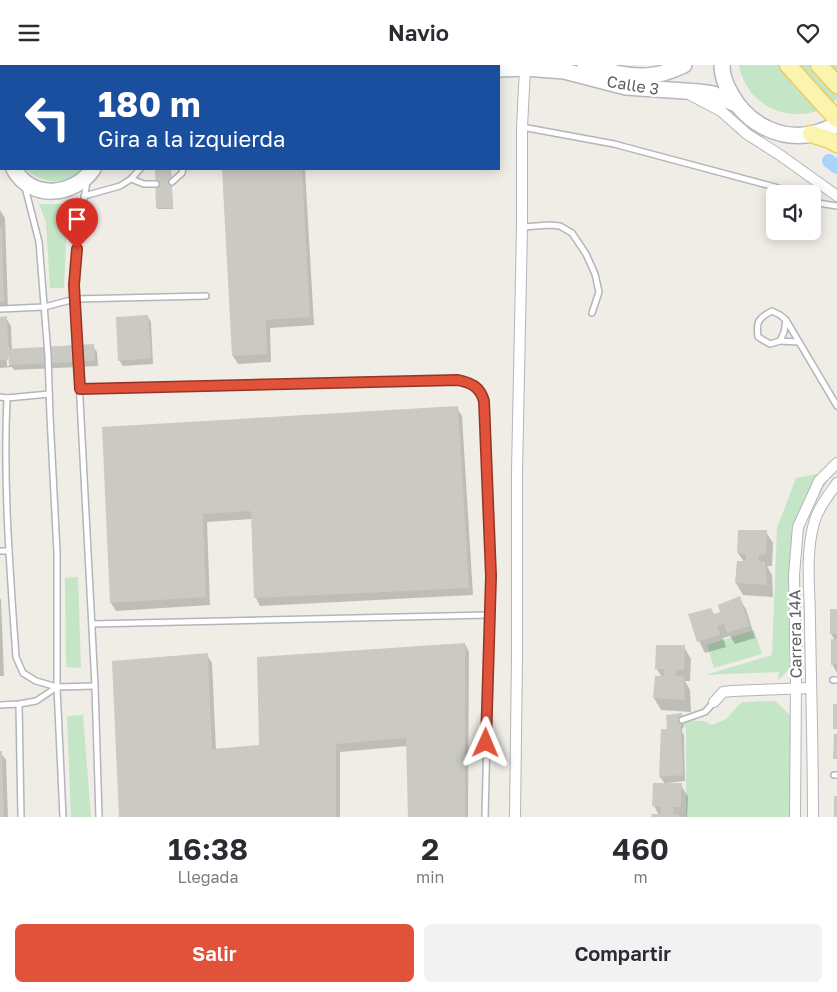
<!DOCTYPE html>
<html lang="es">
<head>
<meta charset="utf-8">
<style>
  :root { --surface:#fff; --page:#f2f2f3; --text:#2b2b33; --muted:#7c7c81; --accent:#e1523a }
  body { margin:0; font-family:"Golos Text",sans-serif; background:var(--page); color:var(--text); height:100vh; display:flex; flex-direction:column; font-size:19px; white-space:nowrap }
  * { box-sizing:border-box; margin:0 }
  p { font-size:16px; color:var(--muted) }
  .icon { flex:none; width:28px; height:28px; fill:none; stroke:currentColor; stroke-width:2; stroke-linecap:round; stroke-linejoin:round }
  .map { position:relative; height:752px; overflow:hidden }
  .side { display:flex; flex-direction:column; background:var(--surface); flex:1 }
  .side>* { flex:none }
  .banner { position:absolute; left:0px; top:0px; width:500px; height:105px; box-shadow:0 2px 12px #0003; background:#1a4fa0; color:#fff; overflow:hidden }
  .controls { position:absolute; left:766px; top:120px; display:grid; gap:10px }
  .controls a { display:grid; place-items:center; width:55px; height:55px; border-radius:8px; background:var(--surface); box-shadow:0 2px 12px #0003; font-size:25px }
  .pin { position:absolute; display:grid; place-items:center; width:42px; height:42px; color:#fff; margin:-51px -21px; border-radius:50% 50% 50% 0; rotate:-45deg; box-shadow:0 0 5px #0007 }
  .pin .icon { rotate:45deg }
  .me { position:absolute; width:55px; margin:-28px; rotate:1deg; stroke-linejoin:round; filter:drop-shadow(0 0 4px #0008) }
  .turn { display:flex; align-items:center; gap:18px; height:105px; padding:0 15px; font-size:22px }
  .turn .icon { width:65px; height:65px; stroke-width:2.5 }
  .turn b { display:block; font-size:35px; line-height:42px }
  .eta { display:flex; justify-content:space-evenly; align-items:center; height:85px; text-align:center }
  .eta b { font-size:30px; font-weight:600; line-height:35px }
  .primary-button { display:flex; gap:10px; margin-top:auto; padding:10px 15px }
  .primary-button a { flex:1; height:58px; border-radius:8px; background:var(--accent); color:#fff; font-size:20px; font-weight:600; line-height:58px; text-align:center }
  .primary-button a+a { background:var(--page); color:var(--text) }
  header { display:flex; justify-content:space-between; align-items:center; height:65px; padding:0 15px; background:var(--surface); font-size:22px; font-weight:600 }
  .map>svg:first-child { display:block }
  .green { fill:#c4e5c6 }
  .shadow { fill:#0003; fill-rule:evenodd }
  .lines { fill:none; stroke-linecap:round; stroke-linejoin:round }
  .canal { stroke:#aad2fb; stroke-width:14 }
  .building { fill:#cac9c2 }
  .lane-casing { stroke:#b3b5ba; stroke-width:8 }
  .street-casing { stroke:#b3b5ba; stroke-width:12 }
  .secondary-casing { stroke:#b4b7bc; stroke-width:18 }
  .primary-casing { stroke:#ebcd63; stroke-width:19 }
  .lane { stroke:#fff; stroke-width:5 }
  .street { stroke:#fff; stroke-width:10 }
  .secondary { stroke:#fff; stroke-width:15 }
  .primary { stroke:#fbf4af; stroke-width:16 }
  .route-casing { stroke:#923526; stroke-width:12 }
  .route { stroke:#e1523a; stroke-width:9 }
  .labels { text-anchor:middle; stroke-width:5; stroke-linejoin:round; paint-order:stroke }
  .street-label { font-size:16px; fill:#5d6065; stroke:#fff }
</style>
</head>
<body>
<header><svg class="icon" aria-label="menu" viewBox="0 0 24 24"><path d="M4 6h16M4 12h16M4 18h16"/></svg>Navio<svg class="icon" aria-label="heart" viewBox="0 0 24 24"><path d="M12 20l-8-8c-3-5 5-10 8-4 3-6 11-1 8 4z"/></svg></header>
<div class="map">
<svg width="837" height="752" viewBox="0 0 837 752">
  <rect width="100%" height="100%" fill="#efede6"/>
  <g class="green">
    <path d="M 739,0 L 837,0 L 837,34 C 830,41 819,46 809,48 C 776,54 745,34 739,0 Z"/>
    <path d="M 26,104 L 83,104 C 67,121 43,120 26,104 Z"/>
    <path d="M 39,139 L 73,139 L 67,156 L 64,223 L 50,223 L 46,157 Z"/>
    <path d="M 833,406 L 806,455 L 799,492 L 804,607 L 789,605 L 778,615 L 779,607 L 705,610 L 772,590 L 777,463 L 796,413 Z"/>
    <path d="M 78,512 L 81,603 L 66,602 L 65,513 Z"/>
    <path d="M 754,565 L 762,589 L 714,603 L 707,580 Z"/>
    <path d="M 775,636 L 790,650 L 801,649 L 801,752 L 686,752 L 686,662 L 681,663 L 682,655 L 703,656 L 712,660 L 726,654 L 742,637 Z"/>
    <path d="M 83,650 L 91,752 L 71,752 L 67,651 Z"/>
  </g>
  <g class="shadow">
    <path d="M 0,0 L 24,0 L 1,1 L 1,3 L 0,3 Z"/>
    <path d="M 157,104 L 171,104 L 173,144 L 158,144 L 157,143 Z"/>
    <path d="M 223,104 L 305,104 L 314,260 L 270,263 L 271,297 L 238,299 L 233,291 Z"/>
    <path d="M 0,145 L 5,153 L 8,244 L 0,245 Z"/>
    <path d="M 148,252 L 151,257 L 153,299 L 123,301 L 119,295 Z"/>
    <path d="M 0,253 L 6,253 L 11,261 L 12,285 L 93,281 L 97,287 L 98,301 L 14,305 L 12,302 L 0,303 ZM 6,280 L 8,280 L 9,286 L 9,301 L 7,301 Z"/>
    <path d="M 457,343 L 462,351 L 473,530 L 260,541 L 256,533 L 252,454 L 207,457 L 210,540 L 116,546 L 111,538 L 103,364 Z"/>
    <path d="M 766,467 L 773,478 L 772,501 L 767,501 L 772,510 L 773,532 L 743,530 L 736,518 L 744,497 L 738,488 Z"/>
    <path d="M 0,533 L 1,535 L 4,611 L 0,611 Z"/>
    <path d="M 739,533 L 746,544 L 755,573 L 735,579 L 730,571 L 723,573 L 726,582 L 705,588 L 699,576 L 714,550 L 722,548 Z"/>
    <path d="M 837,545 L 837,608 L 832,599 L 835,575 L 831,569 Z"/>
    <path d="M 465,579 L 469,587 L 468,752 L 410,752 L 407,681 L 340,687 L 340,752 L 120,752 L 207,590 L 212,598 L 216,685 L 260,681 Z"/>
    <path d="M 684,582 L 691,594 L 690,616 L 685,616 L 690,625 L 691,647 L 661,645 L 654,633 L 656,612 L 662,612 L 656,603 Z"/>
    <path d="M 682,650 L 684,653 L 682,667 L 684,670 L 685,716 L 667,718 L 667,719 L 681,720 L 688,732 L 687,752 L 653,752 L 659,750 L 654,741 L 665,719 L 660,712 L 662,665 L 668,665 Z"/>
    <path d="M 0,687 L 6,695 L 8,752 L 0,752 Z"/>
  </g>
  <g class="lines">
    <path class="canal" d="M 829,96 L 837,102"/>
  </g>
  <g class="building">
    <path d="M 155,104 L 171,104 L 173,143 L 156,143 Z"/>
    <path d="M 222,104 L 302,104 L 310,252 L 266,255 L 267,289 L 232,291 Z"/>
    <path d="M 0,163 L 2,163 L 4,237 L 0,237 Z"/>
    <path d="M 148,250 L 151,293 L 118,296 L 116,252 Z"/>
    <path d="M 7,251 L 8,284 L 94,279 L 95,296 L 9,300 L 8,289 L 8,295 L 0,295 L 0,252 Z"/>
    <path d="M 458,341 L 469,523 L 254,533 L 251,446 L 203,449 L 206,532 L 110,538 L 102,362 Z"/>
    <path d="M 738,465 L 767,465 L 766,489 L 759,490 L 758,496 L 765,497 L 767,520 L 735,518 L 737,496 L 746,496 L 746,489 L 737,488 Z"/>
    <path d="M 740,531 L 749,561 L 727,568 L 724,559 L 717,561 L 720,570 L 697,577 L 688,549 L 711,543 L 714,549 L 720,547 L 718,540 Z"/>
    <rect x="830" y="544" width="7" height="25"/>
    <path d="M 831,574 L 837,574 L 837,599 L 831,600 Z"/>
    <path d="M 465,578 L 465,752 L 408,752 L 406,673 L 336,679 L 336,752 L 119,752 L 112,596 L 208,588 L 212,684 L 259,680 L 257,592 Z"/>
    <path d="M 656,580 L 685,580 L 684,604 L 677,605 L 676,611 L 684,612 L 685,635 L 653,633 L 655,611 L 664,611 L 664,604 L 655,604 Z"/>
    <rect x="833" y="639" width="4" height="25"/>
    <path d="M 682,648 L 681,663 L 683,710 L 659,712 L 661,664 L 667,664 L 666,650 Z"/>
    <path d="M 834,669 L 837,669 L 837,694 L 833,694 Z"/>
    <path d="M 0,686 L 2,686 L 4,752 L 0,752 Z"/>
    <path d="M 653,718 L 682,718 L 681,742 L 674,742 L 673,749 L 680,750 L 681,752 L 651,752 L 652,749 L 661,749 L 661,742 L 652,741 Z"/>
    <rect x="834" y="731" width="3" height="21"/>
  </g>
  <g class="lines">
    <g class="lane-casing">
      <g id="lane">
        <path d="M 117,0 L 117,1"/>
        <path d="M 226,0 L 226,1"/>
        <path d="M 200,1 L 200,0"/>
        <path d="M 522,62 L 614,79 L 775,122 L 796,129"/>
        <path d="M 131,114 L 144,119 L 156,119"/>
        <path d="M 87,117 L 78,166 L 74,220 L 95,621 L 99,752"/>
        <path d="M 172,117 L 182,108 L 183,104"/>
        <path d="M 25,122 L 39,177 L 48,290 L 50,351 L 57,487 L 57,622 L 63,752"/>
        <path d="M 84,131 L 120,121 L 131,114 L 140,104"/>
        <path d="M 812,137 L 837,141"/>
        <path d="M 522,162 L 550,160 L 560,161 L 572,168 L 586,189 L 595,209 L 599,227 L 592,248"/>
        <path d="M 0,244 L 44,242 L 75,234 L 206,231"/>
        <path d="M 786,255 L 784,267 L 780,276 L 770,279 L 758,272 C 756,257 758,253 772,246 L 780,250 L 786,255 L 837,341"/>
        <path d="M 780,276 L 799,277"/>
        <path d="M 80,324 L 458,315 C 472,318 480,322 484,336 L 491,511 L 485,752"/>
        <path d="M 0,332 L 7,333 C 3,420 10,506 16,592 L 23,608 L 36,616 L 57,622 L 95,621"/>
        <path d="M 7,333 L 49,329"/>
        <path d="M 0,486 L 9,486"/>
        <path d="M 92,559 L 489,550"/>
        <path d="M 833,615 L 837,615"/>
        <path d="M 19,639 L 21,752"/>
        <path d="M 0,640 L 19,639 L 36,636 L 57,622"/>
        <path d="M 682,655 L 705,647 L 714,637"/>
        <path d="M 834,710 L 837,710"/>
      </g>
    </g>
    <g class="street-casing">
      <g id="street">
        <path d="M 687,28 L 721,46 L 747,69 L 780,90 L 837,131"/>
        <path d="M 714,637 L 723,627 L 732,626 L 811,623"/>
        <path d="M 515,752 L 517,590 L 517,407 L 522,162 L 522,62 L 525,3"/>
        <path d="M 795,752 L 796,618 L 794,510 L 798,462 L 819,416 L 837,398"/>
        <path d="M 813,752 C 813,687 811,622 810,557 C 810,524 805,490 814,458 C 818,443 828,431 837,418"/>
      </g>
    </g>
    <g class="secondary-casing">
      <g id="secondary">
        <path d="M 585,0 C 607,6 631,14 654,10 C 664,9 675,4 684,0"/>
        <path d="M 722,0 C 722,10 726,21 731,29 C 748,61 785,78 819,67 C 826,64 832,63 837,59"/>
        <path d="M 385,1 L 400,0"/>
        <path d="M 499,4 L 525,3 L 564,6 L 626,22 L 699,27 L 713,29 L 736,39"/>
        <path d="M 0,37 L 1,37"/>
        <path d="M 0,91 L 1,92"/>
        <path d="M 14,104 C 32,136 74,131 93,104"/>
      </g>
    </g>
    <g class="primary-casing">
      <g id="primary">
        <path d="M 788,0 L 823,39 L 837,54"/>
        <path d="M 819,0 L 837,20"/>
        <path d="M 811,69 L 830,75 L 837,79"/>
      </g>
    </g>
    <use href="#lane" class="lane"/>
    <use href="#street" class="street"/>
    <use href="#secondary" class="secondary"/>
    <use href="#primary" class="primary"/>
  </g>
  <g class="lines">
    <g class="route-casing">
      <path id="route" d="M 77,184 L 74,220 L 80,324 L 458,315 C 472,318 480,322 484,336 L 491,511 L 486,678"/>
    </g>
    <use href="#route" class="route"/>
  </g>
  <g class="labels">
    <g class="street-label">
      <text transform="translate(633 20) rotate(9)" y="6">Calle 3</text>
      <text transform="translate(795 569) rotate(-91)" y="6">Carrera 14A</text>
    </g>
  </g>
</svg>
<div class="controls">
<a><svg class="icon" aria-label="sound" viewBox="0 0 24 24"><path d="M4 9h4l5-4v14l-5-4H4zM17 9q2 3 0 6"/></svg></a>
</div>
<div class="pin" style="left:77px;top:184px;background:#d93025"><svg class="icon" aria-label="arrive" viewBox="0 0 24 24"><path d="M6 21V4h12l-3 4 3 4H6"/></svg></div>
<svg class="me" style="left:486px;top:678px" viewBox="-20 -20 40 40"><path d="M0-17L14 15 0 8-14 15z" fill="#e1523a" stroke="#fff" stroke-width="4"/></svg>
<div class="banner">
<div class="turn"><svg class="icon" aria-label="left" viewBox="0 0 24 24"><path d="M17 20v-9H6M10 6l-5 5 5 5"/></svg><div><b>180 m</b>Gira a la izquierda</div></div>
</div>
</div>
<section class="side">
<div class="eta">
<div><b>16:38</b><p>Llegada</p></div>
<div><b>2</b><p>min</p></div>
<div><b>460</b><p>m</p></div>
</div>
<div class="primary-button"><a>Salir</a><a>Compartir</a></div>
</section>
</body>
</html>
